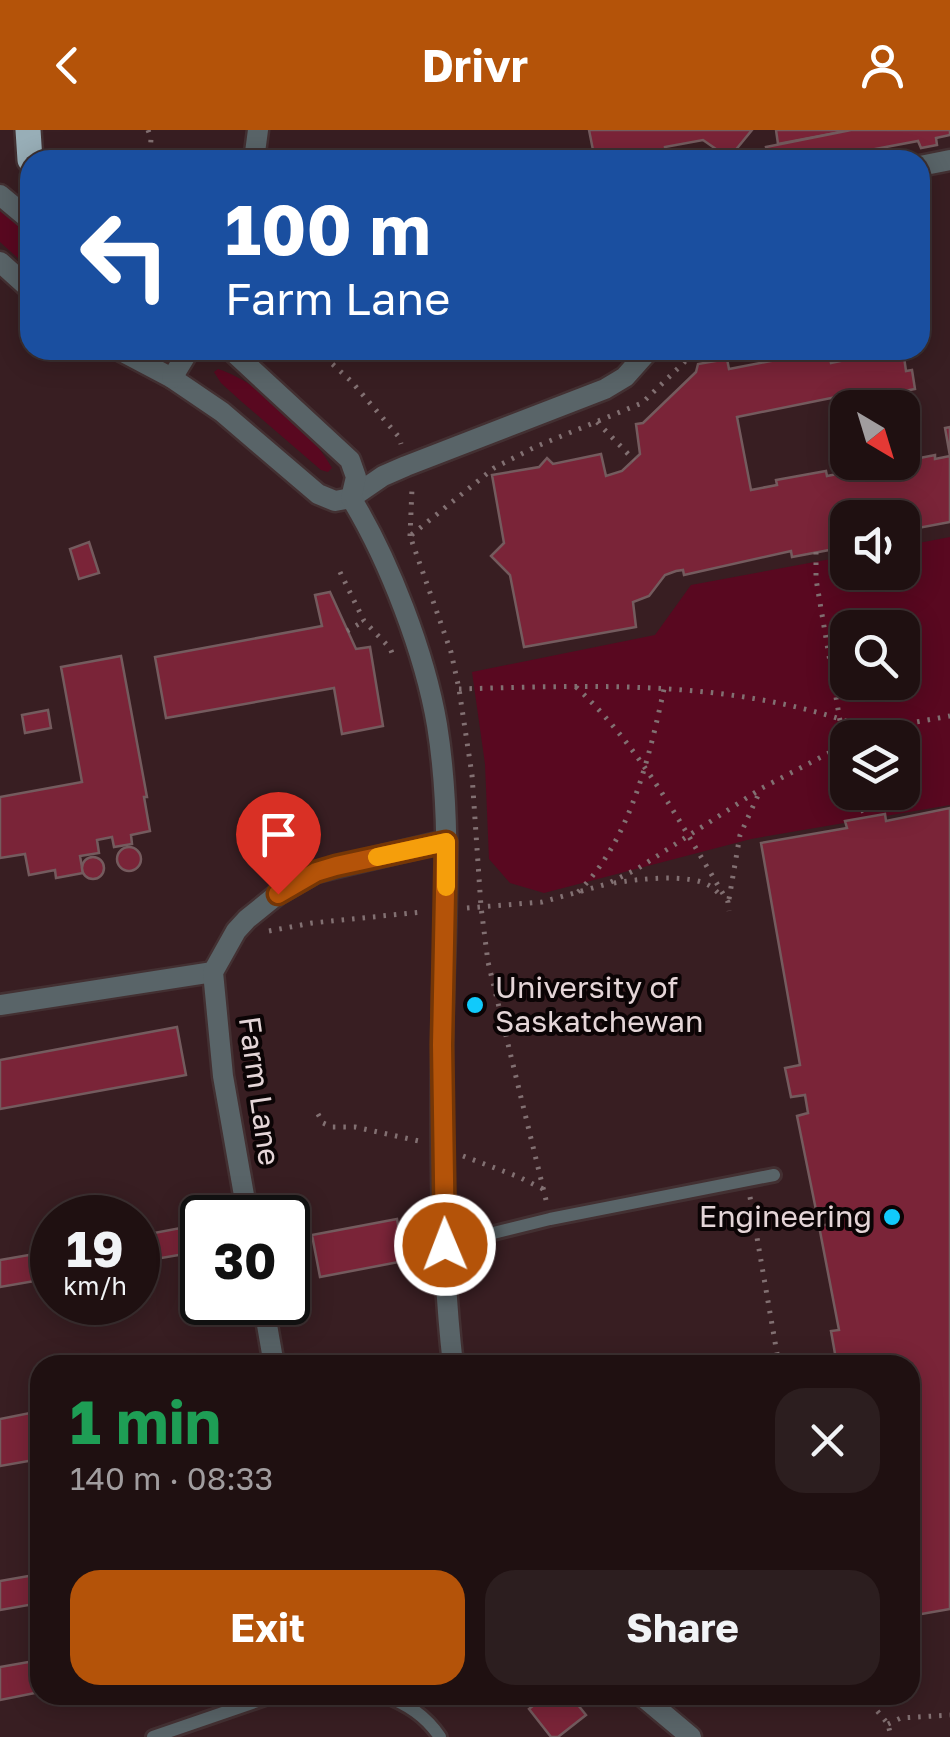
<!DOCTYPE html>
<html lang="en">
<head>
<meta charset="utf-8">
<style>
  :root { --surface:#1f1011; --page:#2c1e1f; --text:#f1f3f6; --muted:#a19d9f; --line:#3c3031; --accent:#b45309 }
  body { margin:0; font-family:"Golos Text",sans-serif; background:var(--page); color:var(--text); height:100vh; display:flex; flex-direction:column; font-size:38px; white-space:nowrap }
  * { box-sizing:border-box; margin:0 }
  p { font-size:32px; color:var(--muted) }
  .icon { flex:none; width:55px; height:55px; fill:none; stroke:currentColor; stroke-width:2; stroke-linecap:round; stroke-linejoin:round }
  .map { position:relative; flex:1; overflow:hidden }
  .side { position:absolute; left:30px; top:1225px; width:890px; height:350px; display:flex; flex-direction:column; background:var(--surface); border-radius:30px; box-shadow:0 5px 25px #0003,0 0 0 2px var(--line) }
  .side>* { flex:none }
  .top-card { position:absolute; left:20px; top:20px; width:910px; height:210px; border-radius:30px; box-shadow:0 5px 25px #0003,0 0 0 2px var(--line); background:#1a4fa0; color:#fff; overflow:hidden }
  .needle { width:65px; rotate:142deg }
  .tools { position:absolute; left:830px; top:260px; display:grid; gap:20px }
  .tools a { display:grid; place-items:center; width:90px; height:90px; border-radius:20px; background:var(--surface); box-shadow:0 5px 25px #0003,0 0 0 2px var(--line); font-size:50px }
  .speed { position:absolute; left:30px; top:1065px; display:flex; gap:20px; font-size:50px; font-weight:700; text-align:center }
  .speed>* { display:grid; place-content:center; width:130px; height:130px; border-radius:50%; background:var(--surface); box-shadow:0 5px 25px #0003,0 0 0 2px var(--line); line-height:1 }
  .speed small { font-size:25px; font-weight:400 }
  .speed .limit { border:5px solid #111; border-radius:15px; background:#fff; color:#111 }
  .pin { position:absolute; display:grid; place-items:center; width:85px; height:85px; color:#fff; margin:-102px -42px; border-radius:50% 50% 50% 0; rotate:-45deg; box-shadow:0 0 10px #0007 }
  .pin .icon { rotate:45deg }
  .me { position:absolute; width:110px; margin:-55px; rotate:359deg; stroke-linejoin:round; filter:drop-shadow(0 0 8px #0008) }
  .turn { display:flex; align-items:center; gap:35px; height:210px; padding:0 40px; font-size:45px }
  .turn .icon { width:130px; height:130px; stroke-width:2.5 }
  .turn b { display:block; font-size:70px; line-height:85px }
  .round { display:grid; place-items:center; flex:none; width:105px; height:105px; border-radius:30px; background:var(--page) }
  .overview { display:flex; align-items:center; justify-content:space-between; height:170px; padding:0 40px }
  h1 { font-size:60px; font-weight:700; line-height:75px; color:#1e9e55 }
  .button { display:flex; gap:20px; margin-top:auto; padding:20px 40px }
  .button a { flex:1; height:115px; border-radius:30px; background:var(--accent); color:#fff; font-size:40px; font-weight:700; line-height:115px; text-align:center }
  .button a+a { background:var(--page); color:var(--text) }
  header { display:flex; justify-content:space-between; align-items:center; height:130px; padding:0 40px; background:var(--accent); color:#fff; font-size:45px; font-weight:700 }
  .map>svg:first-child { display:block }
  .built { fill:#381e22; fill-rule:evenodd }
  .green { fill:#590820; fill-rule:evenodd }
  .building { fill:#7a2438; stroke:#745b5e; stroke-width:2.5 }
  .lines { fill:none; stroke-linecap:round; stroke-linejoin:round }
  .service-casing { stroke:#433032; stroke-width:18 }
  .minor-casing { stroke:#433032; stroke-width:25 }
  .primary-casing { stroke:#433032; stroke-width:30 }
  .path { stroke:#827072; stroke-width:5; stroke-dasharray:2.5 8; stroke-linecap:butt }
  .service { stroke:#596468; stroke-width:12 }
  .minor { stroke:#596468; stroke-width:20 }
  .primary { stroke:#98aeb7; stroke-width:25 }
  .route-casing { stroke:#753606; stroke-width:25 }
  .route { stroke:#b45309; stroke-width:18 }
  .slow { stroke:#f59e0b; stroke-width:18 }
  .poi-dot { fill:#11cafb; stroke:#0b0405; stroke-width:4 }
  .labels { text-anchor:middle; stroke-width:8; stroke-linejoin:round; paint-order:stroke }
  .poi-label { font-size:30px; fill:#e4d5d7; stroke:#0b0405; text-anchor:start }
  .street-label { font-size:30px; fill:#e4d5d7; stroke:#0b0405 }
</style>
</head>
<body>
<header><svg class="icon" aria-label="back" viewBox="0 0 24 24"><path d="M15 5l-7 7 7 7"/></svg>Drivr<svg class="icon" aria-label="person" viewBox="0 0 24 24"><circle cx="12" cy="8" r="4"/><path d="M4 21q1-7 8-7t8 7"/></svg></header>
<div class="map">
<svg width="950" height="1607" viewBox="0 0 950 1607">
  <rect width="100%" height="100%" fill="#291517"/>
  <path class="built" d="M 0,0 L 950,0 L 950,1607 L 0,1607 ZM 30,30 L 920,30 L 920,220 L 30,220 ZM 848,278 L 902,278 L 902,332 L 848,332 ZM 848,388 L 902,388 L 902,442 L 848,442 ZM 848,498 L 902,498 L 902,552 L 848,552 ZM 848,608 L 902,608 L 902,662 L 848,662 ZM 52,1088 L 138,1088 L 138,1172 L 52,1172 ZM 202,1088 L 288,1088 L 288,1172 L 202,1172 ZM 40,1235 L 910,1235 L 910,1565 L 40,1565 Z"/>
  <g class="green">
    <path d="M 0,76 L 30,104 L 30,139 L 0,112 Z"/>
    <path d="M 218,239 C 259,252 311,301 332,338 L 328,342 L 321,340 L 242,272 L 221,253 L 214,242 Z"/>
    <path d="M 950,407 L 950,675 L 751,709 L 544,763 L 510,753 L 489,729 L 485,634 L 472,542 L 655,505 L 691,455 L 847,426 L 848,442 L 902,442 L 903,416 ZM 848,498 L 902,498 L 902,552 L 848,552 ZM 848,608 L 902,608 L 902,662 L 848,662 Z"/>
  </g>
  <g class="building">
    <path d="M 589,0 L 752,0 L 729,28 L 703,10 L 665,17 L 667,30 L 595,30 Z"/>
    <path d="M 776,0 L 851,0 L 778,14 Z"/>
    <path d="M 851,0 L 950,0 L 950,5 L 936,8 L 937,15 L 921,18 L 918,11 L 817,30 L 769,30 L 766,17 Z"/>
    <path d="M 789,220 L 829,221 L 831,233 L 845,230 L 843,220 L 905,220 L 903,220 L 906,241 L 912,240 L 915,259 L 852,271 L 851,264 L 737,287 L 751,360 L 777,355 L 776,350 L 826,341 L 827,346 L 935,325 L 935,329 L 950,326 L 945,298 L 950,297 L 950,392 L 902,401 L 902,388 L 848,388 L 848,412 L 839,413 L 840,418 L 792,427 L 791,421 L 684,445 L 683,440 L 676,441 L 665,445 L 649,466 L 633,472 L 636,497 L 524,517 L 510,445 L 491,426 L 504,413 L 492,345 L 539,337 L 547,328 L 553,334 L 601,324 L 606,346 L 622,341 L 640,324 L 636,294 L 643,293 L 696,242 L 698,234 L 727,229 L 729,239 L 791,227 Z"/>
    <path d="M 89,412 L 99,443 L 79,449 L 70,419 Z"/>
    <path d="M 330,462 L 356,519 L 370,517 L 383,596 L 342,604 L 334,558 L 166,588 L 155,527 L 322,496 L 315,465 Z"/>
    <path d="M 121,526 L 147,667 L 144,667 L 150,701 L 131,705 L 132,714 L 114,717 L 112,707 L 97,710 L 99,723 L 80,726 L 83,743 L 56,748 L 55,740 L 29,745 L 25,724 L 0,728 L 0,667 L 82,652 L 61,537 Z"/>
    <path d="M 48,580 L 51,598 L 25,603 L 22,585 Z"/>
    <path d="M 950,678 L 950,1479 L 910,1486 L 910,1235 L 837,1235 L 831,1201 L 839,1200 L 819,1096 L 836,1093 L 833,1077 L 816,1080 L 797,986 L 808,983 L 805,965 L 791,967 L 785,938 L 800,935 L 761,713 L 847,698 L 845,691 L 885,684 L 886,691 Z"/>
    <circle cx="129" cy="729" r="12"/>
    <circle cx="93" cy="738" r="11"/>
    <path d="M 177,897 L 186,945 L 0,979 L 0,930 Z"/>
    <path d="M 397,1089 L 404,1131 L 320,1147 L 312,1105 Z"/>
    <path d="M 202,1094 L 202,1121 L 138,1132 L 138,1106 Z"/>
    <path d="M 52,1121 L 52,1148 L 0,1157 L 0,1130 Z"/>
    <path d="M 202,1159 L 202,1172 L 230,1172 L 233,1185 L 200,1190 L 195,1161 Z"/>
    <path d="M 40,1281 L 40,1329 L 0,1336 L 0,1289 Z"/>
    <path d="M 40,1444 L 40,1473 L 0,1480 L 0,1451 Z"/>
    <path d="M 40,1530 L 40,1562 L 0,1570 L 0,1537 Z"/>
    <path d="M 546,1565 L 570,1565 L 586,1585 L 558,1607 L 551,1607 L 529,1579 Z"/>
  </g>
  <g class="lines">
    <g class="service-casing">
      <g id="service">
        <path d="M 445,1115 L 550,1089 L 774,1045"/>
        <path d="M 384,1565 C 408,1575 425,1585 440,1607"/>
        <path d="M 153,1607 L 275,1565"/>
      </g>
    </g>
    <g class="minor-casing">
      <g id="minor">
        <path d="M 254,30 L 258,0"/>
        <path d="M 920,36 L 950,30"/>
        <path d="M 0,65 L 30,90"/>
        <path d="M 0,132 L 30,159"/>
        <path d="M 119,220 L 172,248 L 222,282 L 318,364 L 335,371 L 351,368 L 383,346 L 406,336 L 605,259 L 625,247 L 649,220"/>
        <path d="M 231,220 L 350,330 L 356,347 L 351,368 C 389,430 425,524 437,595 C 454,700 443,809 442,915 C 441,1021 441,1129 453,1235"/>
        <path d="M 172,248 L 189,220"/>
        <path d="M 0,875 L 213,842"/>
        <path d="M 248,1088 L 223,946 L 213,842 L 236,801 L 247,789 L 278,764 L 316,742 L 446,711"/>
        <path d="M 263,1172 L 274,1235"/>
        <path d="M 641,1565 L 691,1607"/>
      </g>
    </g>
    <g class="primary-casing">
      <path id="primary" d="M 28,0 L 30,30"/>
    </g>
    <g class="path">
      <path d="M 148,0 L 151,8 L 150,30"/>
      <path d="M 865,30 L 902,24"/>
      <path d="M 317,220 L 351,251 L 399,307 L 401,314"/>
      <path d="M 597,292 L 634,330"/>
      <path d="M 410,406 L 412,358"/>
      <path d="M 816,422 L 816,449 L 848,638"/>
      <path d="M 340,442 L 364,491 L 390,518 L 392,523"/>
      <path d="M 347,501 L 364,491"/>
      <path d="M 576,557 C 641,617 683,698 728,772 L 729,781"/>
      <path d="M 459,559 C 597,555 740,549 871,600"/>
      <path d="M 857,608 L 871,600 L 950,586"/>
      <path d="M 852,662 L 867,688"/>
      <path d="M 614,753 C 638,749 690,743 710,756 C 715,759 718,763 722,767"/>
      <path d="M 578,762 C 630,711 649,628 664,559"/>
      <path d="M 729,769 L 740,705 L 760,661"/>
      <path d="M 467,778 L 542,772 L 607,754 L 637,739 L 762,658 L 848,613"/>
      <path d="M 269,801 L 312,793 L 422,782"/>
      <path d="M 318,984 L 323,993 L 332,997 L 355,997 L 419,1011"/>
      <path d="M 463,1026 L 519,1047 L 543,1059"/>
      <path d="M 750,1067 L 779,1235"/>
      <path d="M 546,1070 L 488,832 L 481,777 L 472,645 L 459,559 L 451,522 L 410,406 L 494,338 L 535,317 L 642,273 L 697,220"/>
      <path d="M 864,1565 L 888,1594 L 891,1607"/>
      <path d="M 888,1594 L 901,1588 L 950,1585"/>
    </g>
    <use href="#service" class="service"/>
    <use href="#minor" class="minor"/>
    <use href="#primary" class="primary"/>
  </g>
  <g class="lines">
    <g class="route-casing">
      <path id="route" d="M 278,764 L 316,742 L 336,736 L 446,712 L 442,915 L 445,1115"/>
    </g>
    <use href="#route" class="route"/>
    <path class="slow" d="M 377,727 L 446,712 L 446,757"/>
  </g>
  <g class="poi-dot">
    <circle cx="475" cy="875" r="10"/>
    <circle cx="892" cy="1087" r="10"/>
  </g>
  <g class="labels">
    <g class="poi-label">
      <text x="495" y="868">University of<tspan x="495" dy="34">Saskatchewan</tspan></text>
      <text x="872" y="1097" text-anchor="end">Engineering</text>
    </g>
    <g class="street-label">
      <text transform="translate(259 961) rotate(82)" y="10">Farm Lane</text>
    </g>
  </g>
</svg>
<div class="tools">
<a><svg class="needle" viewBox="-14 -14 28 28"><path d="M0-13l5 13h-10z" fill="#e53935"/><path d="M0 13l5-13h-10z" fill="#a19d9f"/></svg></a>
<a><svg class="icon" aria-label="sound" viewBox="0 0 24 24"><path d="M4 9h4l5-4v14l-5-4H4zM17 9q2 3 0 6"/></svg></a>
<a><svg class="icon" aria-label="search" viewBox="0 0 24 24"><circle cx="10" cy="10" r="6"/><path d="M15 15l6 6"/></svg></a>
<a><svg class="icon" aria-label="layers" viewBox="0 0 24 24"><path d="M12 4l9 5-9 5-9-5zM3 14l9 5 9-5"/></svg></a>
</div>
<div class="speed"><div>19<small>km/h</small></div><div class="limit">30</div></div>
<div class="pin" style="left:278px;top:764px;background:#d93025"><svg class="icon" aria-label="arrive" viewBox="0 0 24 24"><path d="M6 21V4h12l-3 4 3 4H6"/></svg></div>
<svg class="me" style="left:445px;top:1115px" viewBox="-20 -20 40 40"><circle r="17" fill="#b45309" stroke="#fff" stroke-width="3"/><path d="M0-11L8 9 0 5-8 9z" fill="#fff"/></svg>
<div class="top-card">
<div class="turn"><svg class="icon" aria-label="left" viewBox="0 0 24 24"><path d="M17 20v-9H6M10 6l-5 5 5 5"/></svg><div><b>100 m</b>Farm Lane</div></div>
</div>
<section class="side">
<div class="overview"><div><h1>1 min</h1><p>140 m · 08:33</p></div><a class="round"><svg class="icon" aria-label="close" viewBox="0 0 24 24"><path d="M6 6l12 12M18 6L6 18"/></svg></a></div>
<div class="button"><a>Exit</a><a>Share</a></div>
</section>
</div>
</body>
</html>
